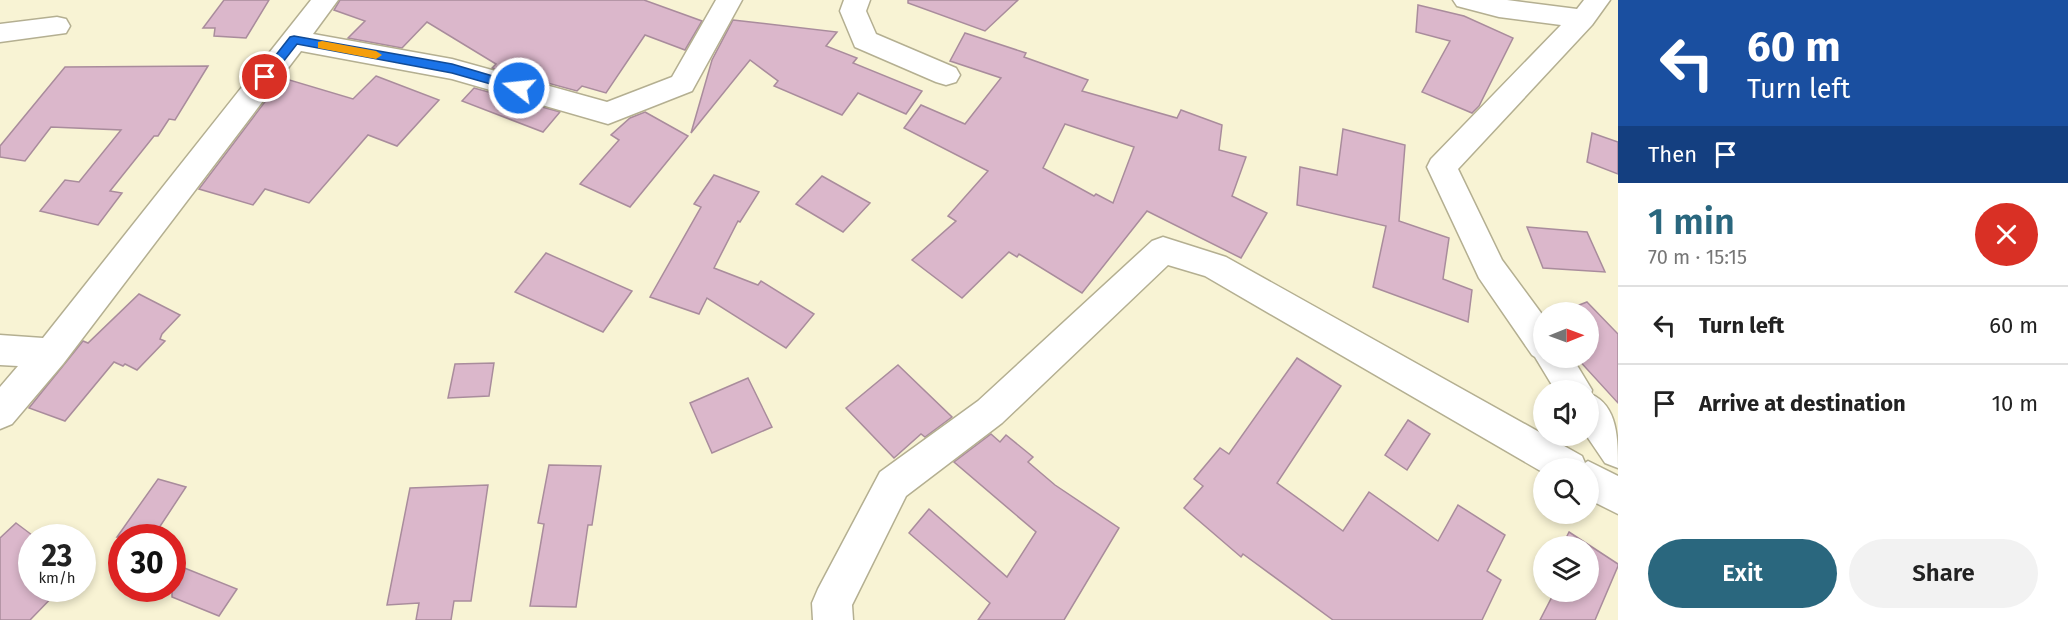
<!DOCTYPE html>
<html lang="en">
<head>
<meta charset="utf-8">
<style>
  :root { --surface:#fff; --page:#f2f2f2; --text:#222; --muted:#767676; --line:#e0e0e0; --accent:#2a677e }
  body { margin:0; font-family:"Fira Sans",sans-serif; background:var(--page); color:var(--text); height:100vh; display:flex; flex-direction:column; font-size:22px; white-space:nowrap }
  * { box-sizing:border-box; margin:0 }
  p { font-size:20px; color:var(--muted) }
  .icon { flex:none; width:33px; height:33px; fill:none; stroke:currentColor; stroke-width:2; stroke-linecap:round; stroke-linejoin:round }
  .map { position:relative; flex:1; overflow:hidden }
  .panel { display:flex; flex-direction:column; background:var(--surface); width:450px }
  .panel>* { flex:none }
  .hud { background:#1a4fa0; color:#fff; overflow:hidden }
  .needle { width:39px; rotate:89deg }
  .tools { position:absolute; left:1533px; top:302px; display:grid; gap:12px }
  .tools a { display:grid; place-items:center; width:66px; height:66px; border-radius:50%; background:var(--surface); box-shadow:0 3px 9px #0003; font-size:30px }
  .speed { position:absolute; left:18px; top:524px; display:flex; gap:12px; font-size:30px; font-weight:700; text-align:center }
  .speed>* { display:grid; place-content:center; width:78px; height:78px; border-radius:50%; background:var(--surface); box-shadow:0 3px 9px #0003; line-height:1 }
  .speed small { font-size:15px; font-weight:400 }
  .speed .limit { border:9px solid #d22; background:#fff; color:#111 }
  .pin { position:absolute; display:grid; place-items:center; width:51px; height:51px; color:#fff; margin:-26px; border:3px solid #fff; border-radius:50%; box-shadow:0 2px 6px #0007 }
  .me { position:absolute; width:66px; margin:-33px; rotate:286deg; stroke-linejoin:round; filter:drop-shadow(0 0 4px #0008) }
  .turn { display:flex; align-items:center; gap:21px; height:126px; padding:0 30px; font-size:27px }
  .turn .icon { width:78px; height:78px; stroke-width:2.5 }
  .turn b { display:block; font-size:42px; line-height:51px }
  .then { display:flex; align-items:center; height:57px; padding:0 30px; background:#0003; gap:12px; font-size:22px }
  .round { display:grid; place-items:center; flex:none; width:63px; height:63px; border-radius:32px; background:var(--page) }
  .headline { display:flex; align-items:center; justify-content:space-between; height:102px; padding:0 30px }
  h1 { font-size:36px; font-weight:600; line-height:45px; color:var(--accent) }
  .action { display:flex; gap:12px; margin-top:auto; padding:12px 30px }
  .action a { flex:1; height:69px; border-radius:36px; background:var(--accent); color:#fff; font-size:24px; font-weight:600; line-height:69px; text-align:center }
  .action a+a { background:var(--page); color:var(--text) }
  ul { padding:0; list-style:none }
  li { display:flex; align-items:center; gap:18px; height:78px; padding:0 30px; border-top:2px solid var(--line) }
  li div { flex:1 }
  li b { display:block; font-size:22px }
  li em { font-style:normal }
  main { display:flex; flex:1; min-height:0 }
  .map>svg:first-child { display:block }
  .building { fill:#dbb7cb; stroke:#a98c9c; stroke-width:1.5; fill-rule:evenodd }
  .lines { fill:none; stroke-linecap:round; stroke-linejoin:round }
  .minor-casing { stroke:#b4af91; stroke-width:3 }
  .minor { fill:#fff; fill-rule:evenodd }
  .route { fill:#1a73e8; stroke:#114b97; stroke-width:1.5 }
  .slow { fill:#f59e0b }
</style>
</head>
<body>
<main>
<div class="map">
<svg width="1618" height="620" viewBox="0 0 1618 620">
  <rect width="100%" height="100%" fill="#f8f3d4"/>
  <g class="building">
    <path d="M 224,0 L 269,0 L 246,38 L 214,36 L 215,28 L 203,28 Z"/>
    <path d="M 340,0 L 644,0 L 702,21 L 685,50 L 645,35 L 606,93 L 582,86 L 577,91 L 492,68 L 496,64 L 427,22 L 402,48 L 348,38 L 365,21 L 334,10 Z"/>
    <path d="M 908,0 L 1018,0 L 985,31 L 908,3 Z"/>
    <path d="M 1418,5 L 1464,16 L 1513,38 L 1479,106 L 1472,113 L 1422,92 L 1450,41 L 1416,32 Z"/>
    <path d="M 733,20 L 837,32 L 826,46 L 857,58 L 853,63 L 922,91 L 906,114 L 858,93 L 842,115 L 774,86 L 778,81 L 750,60 L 691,133 L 712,60 Z"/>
    <path d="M 965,33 L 1026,53 L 1024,57 L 1088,80 L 1082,91 L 1177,118 L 1181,110 L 1222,125 L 1219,150 L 1246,157 L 1232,196 L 1267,213 L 1241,258 L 1147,211 L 1082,293 L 1019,254 L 1017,257 L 1009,252 L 962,298 L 912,260 L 956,221 L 948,216 L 988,171 L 904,128 L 921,105 L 965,124 L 1001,78 L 950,61 ZM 1065,124 L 1134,147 L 1113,203 L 1096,194 L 1094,196 L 1043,168 Z"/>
    <path d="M 208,66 L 175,120 L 169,119 L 158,136 L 154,136 L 110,191 L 122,193 L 98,225 L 40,211 L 65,180 L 79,182 L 121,130 L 51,127 L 25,161 L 0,157 L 0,146 L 65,67 Z"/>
    <path d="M 376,76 L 439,100 L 397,146 L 368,135 L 309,203 L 265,189 L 253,205 L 199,189 L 283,78 L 353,99 Z"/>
    <path d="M 474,88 L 560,112 L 543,132 L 462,101 Z"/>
    <path d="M 645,112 L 688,136 L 630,207 L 580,184 L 619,140 L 611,135 L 630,118 Z"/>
    <path d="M 1343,129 L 1405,145 L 1399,221 L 1449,238 L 1443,279 L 1472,290 L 1468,322 L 1373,287 L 1386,226 L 1297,205 L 1300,167 L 1337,175 Z"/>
    <path d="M 1592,133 L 1618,142 L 1618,174 L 1587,162 Z"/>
    <path d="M 714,175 L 759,192 L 740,222 L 738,221 L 714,268 L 758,285 L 761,281 L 814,314 L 786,348 L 707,298 L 699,314 L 650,297 L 701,207 L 694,204 Z"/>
    <path d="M 822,176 L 870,203 L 843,232 L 796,204 Z"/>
    <path d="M 1527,227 L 1587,232 L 1605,272 L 1543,268 Z"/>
    <path d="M 546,253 L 632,291 L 603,332 L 515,292 Z"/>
    <path d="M 139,294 L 180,315 L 162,334 L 160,339 L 165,341 L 137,370 L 125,364 L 123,366 L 114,362 L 65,421 L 29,408 L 83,341 L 88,343 Z"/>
    <path d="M 1587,302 L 1618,334 L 1618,403 L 1576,357 L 1588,357 L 1588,312 L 1561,312 Z"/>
    <path d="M 1297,358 L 1341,386 L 1277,483 L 1343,531 L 1369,492 L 1438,541 L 1458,505 L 1505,535 L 1487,571 L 1501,580 L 1482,620 L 1333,620 L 1243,554 L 1241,557 L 1184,508 L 1203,486 L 1194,479 L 1220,448 L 1229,454 Z"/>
    <path d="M 494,363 L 489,396 L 448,398 L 455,364 Z"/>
    <path d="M 898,365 L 952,417 L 925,437 L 921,434 L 894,458 L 846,408 Z"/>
    <path d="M 748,378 L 772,427 L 712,453 L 690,403 Z"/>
    <path d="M 1408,420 L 1430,434 L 1407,470 L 1385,455 Z"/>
    <path d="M 991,434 L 1000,442 L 1006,435 L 1033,457 L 1028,462 L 1055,485 L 1119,528 L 1064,620 L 978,620 L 990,603 L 909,533 L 929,509 L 1007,577 L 1036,532 L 954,462 Z"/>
    <path d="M 549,465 L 601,466 L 592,525 L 588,525 L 576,607 L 530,606 L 544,524 L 538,523 Z"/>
    <path d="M 158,479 L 186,487 L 153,537 L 117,537 Z"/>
    <path d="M 488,485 L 471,601 L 454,601 L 451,620 L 416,620 L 419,603 L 387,605 L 410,488 Z"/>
    <path d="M 16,523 L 32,535 L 32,588 L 61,588 L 30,620 L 0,620 L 0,538 Z"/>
    <path d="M 1569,532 L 1618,564 L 1618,566 L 1595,620 L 1540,620 L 1555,591 L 1588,591 L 1588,546 L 1562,546 Z"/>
    <path d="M 172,563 L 237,589 L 219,616 L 172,597 Z"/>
  </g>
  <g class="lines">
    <g class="minor-casing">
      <g id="minor">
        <path d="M 311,0 L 338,0 L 313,34 L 452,59 L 607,102 L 672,77 L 716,0 L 742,0 L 692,91 L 608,124 L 452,79 L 301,51 L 63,364 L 12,424 L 0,429 L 0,387 L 18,366 L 0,365 L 0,335 L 43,338 Z"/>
        <path d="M 844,0 L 870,0 L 866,11 L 876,34 L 956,68 L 960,75 L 956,82 L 946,85 L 936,82 L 855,47 L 840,11 Z"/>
        <path d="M 1453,0 L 1507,0 L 1577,9 L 1584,0 L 1610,0 L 1592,25 L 1458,169 L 1502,260 L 1544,317 L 1544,357 L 1572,357 L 1592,390 L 1591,394 C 1618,406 1618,439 1618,468 L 1605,463 L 1586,435 L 1588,435 L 1588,390 L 1555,390 L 1535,357 L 1532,355 L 1479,278 L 1427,167 L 1431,159 L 1561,25 L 1499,17 L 1457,6 Z"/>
        <path d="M 57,17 L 66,19 L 70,26 L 66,33 L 0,42 L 0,24 Z"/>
        <path d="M 1163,237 L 1226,257 L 1582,456 L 1585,463 L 1588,461 L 1618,476 L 1618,514 L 1588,499 L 1588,468 L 1544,468 L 1544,473 L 1205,276 L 1168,265 L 1002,423 L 906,496 L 852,605 L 853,620 L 813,620 L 812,603 L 818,589 L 880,472 L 978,401 L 1152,241 Z"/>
      </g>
    </g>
    <use href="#minor" class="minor"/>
  </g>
  <path class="route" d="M 294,36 L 452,64 L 523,85 L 524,88 L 519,92 L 452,73 L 297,44 L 269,80 L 261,80 L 261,74 L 290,37 Z"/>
  <path class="slow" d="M 322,41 L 376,51 L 382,55 L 376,59 L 318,48 L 318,42 Z"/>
</svg>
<div class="tools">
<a><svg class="needle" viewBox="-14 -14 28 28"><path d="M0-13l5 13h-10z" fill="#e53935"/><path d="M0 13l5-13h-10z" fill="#767676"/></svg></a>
<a><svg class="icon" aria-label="sound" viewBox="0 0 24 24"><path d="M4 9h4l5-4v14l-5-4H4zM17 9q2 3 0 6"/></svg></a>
<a><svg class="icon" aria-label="search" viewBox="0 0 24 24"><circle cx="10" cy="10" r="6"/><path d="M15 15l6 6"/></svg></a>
<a><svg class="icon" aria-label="layers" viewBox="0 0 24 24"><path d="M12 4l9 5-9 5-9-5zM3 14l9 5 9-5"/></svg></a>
</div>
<div class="speed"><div>23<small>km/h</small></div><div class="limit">30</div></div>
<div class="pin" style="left:265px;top:77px;background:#d93025"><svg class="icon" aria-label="arrive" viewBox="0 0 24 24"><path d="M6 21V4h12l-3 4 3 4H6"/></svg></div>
<svg class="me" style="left:519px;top:88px" viewBox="-20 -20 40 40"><circle r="17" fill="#1a73e8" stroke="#fff" stroke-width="3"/><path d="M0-11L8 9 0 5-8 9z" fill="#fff"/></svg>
</div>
<section class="panel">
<div class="hud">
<div class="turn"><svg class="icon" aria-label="left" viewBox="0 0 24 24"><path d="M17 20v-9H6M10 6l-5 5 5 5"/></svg><div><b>60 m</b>Turn left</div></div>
<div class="then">Then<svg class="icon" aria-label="arrive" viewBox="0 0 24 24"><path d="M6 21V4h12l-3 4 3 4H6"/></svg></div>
</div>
<div class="headline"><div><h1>1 min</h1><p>70 m · 15:15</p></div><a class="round" style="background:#d93025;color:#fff"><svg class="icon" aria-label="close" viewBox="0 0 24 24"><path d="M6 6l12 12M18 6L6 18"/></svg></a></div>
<ul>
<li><svg class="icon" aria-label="left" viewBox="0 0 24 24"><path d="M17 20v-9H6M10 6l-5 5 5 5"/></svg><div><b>Turn left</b></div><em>60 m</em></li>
<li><svg class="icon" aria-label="arrive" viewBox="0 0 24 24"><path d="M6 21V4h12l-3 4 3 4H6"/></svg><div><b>Arrive at destination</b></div><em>10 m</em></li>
</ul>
<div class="action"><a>Exit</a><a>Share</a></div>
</section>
</main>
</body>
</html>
